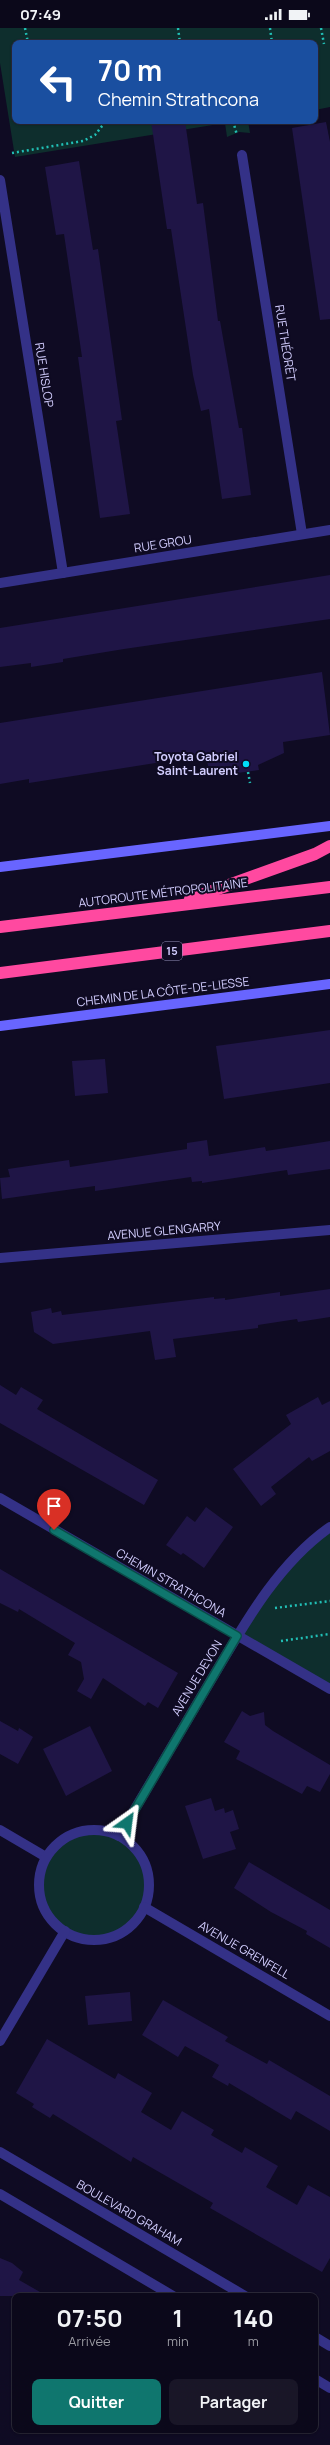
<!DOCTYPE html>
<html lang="fr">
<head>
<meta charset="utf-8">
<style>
  :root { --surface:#0b081a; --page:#191627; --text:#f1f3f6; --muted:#9a9aa2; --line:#2b2939; --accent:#0f766e }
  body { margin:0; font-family:Manrope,sans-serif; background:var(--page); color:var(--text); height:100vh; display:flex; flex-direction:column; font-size:15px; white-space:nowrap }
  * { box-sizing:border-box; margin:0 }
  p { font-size:13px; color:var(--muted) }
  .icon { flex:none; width:22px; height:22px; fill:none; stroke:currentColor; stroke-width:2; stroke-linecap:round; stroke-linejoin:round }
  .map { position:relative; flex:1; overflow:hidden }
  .details { position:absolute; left:12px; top:2265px; width:306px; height:140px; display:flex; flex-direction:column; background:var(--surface); border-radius:8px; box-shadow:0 1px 3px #0004,0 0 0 1px var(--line) }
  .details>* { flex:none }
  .guide { position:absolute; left:12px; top:12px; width:306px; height:84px; border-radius:8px; box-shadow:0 1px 3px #0004,0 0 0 1px var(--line); background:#1a4fa0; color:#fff; overflow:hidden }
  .pin { position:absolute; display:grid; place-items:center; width:34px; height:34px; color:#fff; margin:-41px -17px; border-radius:50% 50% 50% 0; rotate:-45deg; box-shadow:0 0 4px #0007 }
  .pin .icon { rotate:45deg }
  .me { position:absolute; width:44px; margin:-22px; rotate:31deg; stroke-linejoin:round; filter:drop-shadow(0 0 3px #0008) }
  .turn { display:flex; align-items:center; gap:14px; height:84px; padding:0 20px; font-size:18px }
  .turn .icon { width:52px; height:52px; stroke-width:2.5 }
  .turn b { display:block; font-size:28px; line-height:34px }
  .eta { display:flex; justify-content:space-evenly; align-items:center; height:68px; text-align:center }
  .eta b { font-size:24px; font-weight:700; line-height:28px }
  .cta { display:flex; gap:8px; margin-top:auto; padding:8px 20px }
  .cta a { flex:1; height:46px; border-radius:8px; background:var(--accent); color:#fff; font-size:16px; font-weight:700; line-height:46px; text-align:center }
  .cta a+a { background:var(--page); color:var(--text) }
  .status { display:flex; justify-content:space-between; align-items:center; height:28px; padding:0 20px; background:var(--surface); direction:ltr }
  .status svg { height:11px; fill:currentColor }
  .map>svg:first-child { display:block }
  .green { fill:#0e2e2d }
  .building { fill:#1f1546 }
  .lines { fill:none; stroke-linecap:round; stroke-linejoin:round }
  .path { stroke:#21c0b6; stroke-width:2.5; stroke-dasharray:2 3; stroke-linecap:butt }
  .minor { stroke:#343187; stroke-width:10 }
  .tertiary { stroke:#343187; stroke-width:10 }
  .secondary { stroke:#6865ff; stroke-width:10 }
  .motorway { stroke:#ff49a0; stroke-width:12 }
  .route-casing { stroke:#0a4d48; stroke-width:10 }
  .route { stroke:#0f766e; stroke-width:7 }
  .poi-dot { fill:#00e0f9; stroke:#0f0b23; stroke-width:1.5 }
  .labels { text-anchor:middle; stroke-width:4; stroke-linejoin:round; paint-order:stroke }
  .shield { fill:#0f0b23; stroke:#9894bd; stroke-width:1 }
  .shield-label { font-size:11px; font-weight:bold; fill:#d3ceff }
  .street-label { font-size:12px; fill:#d3ceff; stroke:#0f0b23 }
  .poi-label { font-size:12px; font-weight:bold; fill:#d3ceff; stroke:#0f0b23; text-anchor:end }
</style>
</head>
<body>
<div class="status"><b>07:49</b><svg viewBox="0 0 49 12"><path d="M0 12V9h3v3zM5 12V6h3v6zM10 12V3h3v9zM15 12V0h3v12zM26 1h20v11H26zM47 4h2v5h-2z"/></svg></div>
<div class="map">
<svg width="330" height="2417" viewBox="0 0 330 2417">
  <rect width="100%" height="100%" fill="#0f0b23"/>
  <g class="green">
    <path d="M 0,0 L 330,0 L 330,79 L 315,82 L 315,15 L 15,15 L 15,93 L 248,93 L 250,105 L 239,104 L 227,109 L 225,95 L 15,129 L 0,35 Z"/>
    <path d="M 330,1499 L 330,1661 L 237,1608 L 283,1543 Z"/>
    <circle cx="94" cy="1857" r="55"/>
  </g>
  <g class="building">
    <path d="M 151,93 L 185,93 L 197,176 L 203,175 L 218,293 L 220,293 L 239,400 L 242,400 L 251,467 L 222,471 L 209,381 L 201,383 L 193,347 L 171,201 L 167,201 Z"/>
    <path d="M 326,94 L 330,114 L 330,291 L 320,292 L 292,100 Z"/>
    <path d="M 79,133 L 93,222 L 98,221 L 122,392 L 116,393 L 130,486 L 100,490 L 78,329 L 82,329 L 64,206 L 56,207 L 45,139 Z"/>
    <path d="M 330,547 L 330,591 L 124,621 L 63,631 L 63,634 L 31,639 L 31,635 L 0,639 L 0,600 Z"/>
    <path d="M 322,644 L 330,707 L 283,714 L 284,725 L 258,737 L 259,742 L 237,745 L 236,741 L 208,738 L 206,727 L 29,755 L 29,751 L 0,756 L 0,695 Z"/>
    <path d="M 330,1002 L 330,1055 L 224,1071 L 216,1018 Z"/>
    <path d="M 105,1031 L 108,1065 L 75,1068 L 72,1033 Z"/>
    <path d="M 207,1112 L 209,1128 L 265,1119 L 266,1123 L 330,1113 L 330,1141 L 288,1147 L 287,1142 L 202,1155 L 202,1153 L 192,1154 L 191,1149 L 95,1163 L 95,1158 L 2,1171 L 0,1150 L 10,1149 L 8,1141 L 69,1132 L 70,1139 L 187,1121 L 187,1115 Z"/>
    <path d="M 330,1261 L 330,1289 L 298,1294 L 297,1291 L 258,1297 L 258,1300 L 173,1311 L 176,1329 L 155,1332 L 150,1303 L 53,1316 L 34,1304 L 31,1284 L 51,1280 L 52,1285 L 61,1283 L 62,1287 L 214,1269 L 214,1271 L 225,1270 L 225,1272 L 280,1264 L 280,1268 Z"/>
    <path d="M 0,1357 L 16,1367 L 21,1359 L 43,1372 L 37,1381 L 158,1452 L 144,1477 L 0,1395 Z"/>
    <path d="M 318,1369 L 322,1377 L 330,1373 L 330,1423 L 312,1433 L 309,1429 L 271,1459 L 276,1466 L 261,1478 L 233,1441 L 291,1396 L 286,1387 Z"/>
    <path d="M 206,1479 L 233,1499 L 204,1540 L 183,1525 L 181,1527 L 166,1517 L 187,1488 L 195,1494 Z"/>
    <path d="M 0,1541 L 178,1645 L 158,1680 L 148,1674 L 145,1678 L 103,1650 L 91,1671 L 77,1663 L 84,1651 L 81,1634 L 68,1627 L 75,1615 L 19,1581 L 18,1584 L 0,1575 Z"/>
    <path d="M 242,1683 L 250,1688 L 264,1684 L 265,1697 L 273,1703 L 330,1737 L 330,1746 L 320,1764 L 307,1758 L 302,1766 L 236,1731 L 240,1723 L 224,1714 Z"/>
    <path d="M 0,1693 L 18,1703 L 19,1700 L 33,1709 L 18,1736 L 0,1726 Z"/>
    <path d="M 90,1698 L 112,1743 L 66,1768 L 43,1721 Z"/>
    <path d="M 211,1770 L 215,1783 L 224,1780 L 225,1785 L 233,1782 L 239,1801 L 230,1804 L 236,1821 L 203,1831 L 185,1778 Z"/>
    <path d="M 249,1834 L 330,1882 L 330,1920 L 306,1906 L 307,1903 L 271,1884 L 234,1860 Z"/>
    <path d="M 130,1964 L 132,1993 L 88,1997 L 85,1968 Z"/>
    <path d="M 163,1972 L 228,2009 L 225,2013 L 267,2036 L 269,2032 L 330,2068 L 330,2103 L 296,2083 L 291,2092 L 229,2055 L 228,2058 L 212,2049 L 219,2037 L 185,2018 L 178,2029 L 142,2007 Z"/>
    <path d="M 47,2011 L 115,2051 L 118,2045 L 152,2065 L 141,2084 L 171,2102 L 182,2083 L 214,2102 L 211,2107 L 242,2125 L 245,2119 L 278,2138 L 266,2159 L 297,2177 L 308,2157 L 330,2169 L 330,2230 L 322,2244 L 210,2180 L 213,2175 L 133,2129 L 131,2134 L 53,2086 L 50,2090 L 32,2079 L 34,2076 L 16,2065 Z"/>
    <path d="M 0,2230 L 12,2235 L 23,2244 L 19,2252 L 47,2268 L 0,2268 Z"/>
  </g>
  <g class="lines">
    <g class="path">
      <path d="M 25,0 L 28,15"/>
      <path d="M 178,0 L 180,15"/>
      <path d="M 270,0 L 272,15"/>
      <path d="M 321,0 L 324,16"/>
      <path d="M 233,93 L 237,107"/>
      <path d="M 12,125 L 83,113 L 95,107 L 106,93"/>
      <path d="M 248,744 L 250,755"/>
      <path d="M 275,1580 L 330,1573"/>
      <path d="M 281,1613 L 330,1606"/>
    </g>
    <g class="minor">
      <path d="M 242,127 L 302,506"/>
      <path d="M 0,152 L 63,545"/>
      <path d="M 0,555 L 330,502"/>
      <path d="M 0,1230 L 330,1202"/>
      <path d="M 0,1470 L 330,1661"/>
      <path d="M 0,1802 L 46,1829"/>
      <circle cx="94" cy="1857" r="55"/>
      <path d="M 119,1808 C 147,1760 176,1712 204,1664 C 239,1606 273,1539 330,1499"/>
      <path d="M 144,1879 L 330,1988"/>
      <path d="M 0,2013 L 65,1903"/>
    </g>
    <g class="tertiary">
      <path d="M 0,2124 L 245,2268"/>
      <path d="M 0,2166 L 173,2268"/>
      <path d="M 315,2309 L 330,2318"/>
      <path d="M 315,2351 L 330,2360"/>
    </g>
    <g class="secondary">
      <path d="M 0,839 L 330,798"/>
      <path d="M 0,998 L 330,956"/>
    </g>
    <g class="motorway">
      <path d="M 190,871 L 315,826 L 330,818"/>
      <path d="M 0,899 L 330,859"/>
      <path d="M 0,945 L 330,903"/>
    </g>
  </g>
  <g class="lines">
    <g class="route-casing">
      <path id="route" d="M 54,1502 L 237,1608 L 127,1795"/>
    </g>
    <use href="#route" class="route"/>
  </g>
  <circle class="poi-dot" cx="246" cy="736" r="4"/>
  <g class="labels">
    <rect class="shield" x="162" y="914" width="20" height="18" rx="3"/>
    <g class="shield-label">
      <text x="172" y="927">15</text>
    </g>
    <g class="street-label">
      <text transform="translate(285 315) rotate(81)" y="4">RUE THÉORÊT</text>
      <text transform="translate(44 347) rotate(81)" y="4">RUE HISLOP</text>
      <text transform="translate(163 516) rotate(-9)" y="4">RUE GROU</text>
      <text transform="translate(163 865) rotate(-7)" y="4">AUTOROUTE MÉTROPOLITAINE</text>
      <text transform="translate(163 964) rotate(-7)" y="4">CHEMIN DE LA CÔTE-DE-LIESSE</text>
      <text transform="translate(164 1203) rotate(-5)" y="4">AVENUE GLENGARRY</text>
      <text transform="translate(171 1555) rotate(30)" y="4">CHEMIN STRATHCONA</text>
      <text transform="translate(197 1650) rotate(-59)" y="4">AVENUE DEVON</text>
      <text transform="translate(244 1922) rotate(30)" y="4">AVENUE GRENFELL</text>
      <text transform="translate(129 2185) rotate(30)" y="4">BOULEVARD GRAHAM</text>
    </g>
    <g class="poi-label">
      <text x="238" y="733">Toyota Gabriel<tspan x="238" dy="14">Saint-Laurent</tspan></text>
    </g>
  </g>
</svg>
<div class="pin" style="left:54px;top:1502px;background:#d93025"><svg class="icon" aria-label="arrive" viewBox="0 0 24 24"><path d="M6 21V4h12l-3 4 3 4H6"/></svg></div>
<svg class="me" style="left:127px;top:1795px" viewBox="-20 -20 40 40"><path d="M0-17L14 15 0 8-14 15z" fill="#0f766e" stroke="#fff" stroke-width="4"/></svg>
<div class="guide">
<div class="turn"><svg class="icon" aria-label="left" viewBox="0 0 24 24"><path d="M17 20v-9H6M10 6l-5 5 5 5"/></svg><div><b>70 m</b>Chemin Strathcona</div></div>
</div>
<section class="details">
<div class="eta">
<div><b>07:50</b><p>Arrivée</p></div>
<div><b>1</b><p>min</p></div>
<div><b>140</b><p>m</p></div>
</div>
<div class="cta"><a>Quitter</a><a>Partager</a></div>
</section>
</div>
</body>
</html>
